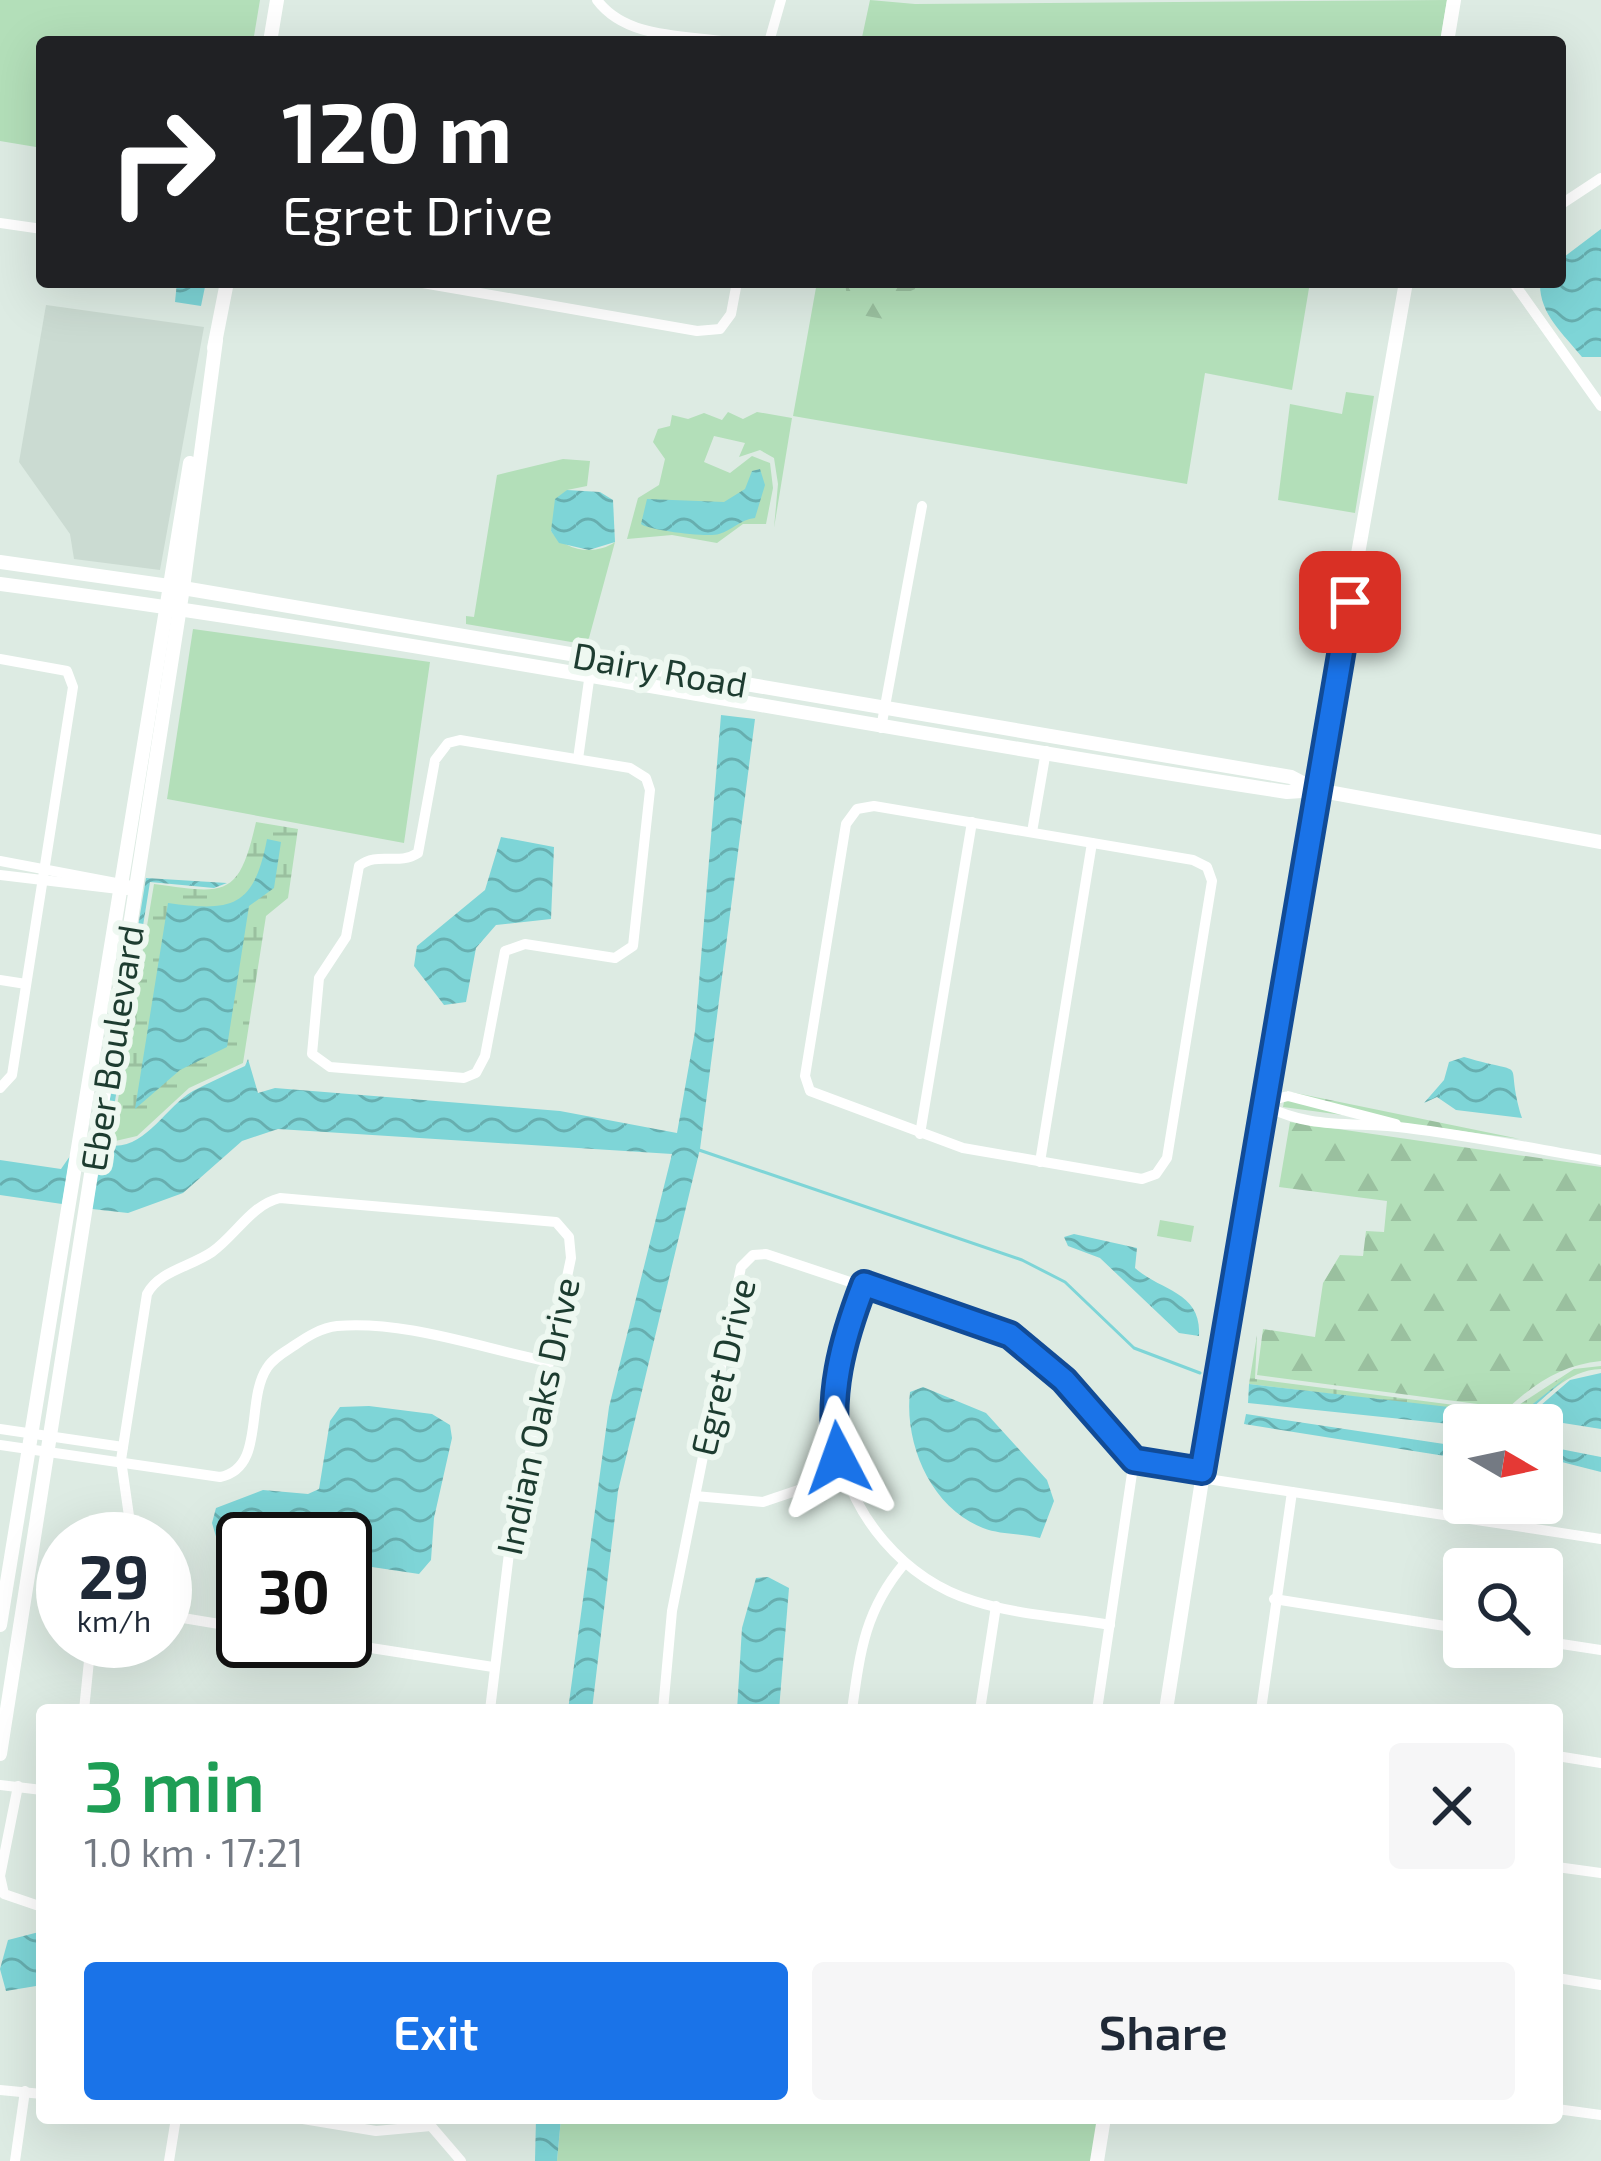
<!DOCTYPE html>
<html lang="en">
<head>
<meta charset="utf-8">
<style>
  :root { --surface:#fff; --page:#f6f6f7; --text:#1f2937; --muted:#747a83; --accent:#1a73e8 }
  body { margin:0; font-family:"Exo 2",sans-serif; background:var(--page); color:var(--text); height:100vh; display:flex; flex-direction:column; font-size:45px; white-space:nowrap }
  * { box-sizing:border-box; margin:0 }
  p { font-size:39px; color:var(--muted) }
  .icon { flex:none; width:66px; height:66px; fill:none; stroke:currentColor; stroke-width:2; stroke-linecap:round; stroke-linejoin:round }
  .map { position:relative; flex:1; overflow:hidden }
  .drawer { position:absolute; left:36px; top:1704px; width:1527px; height:420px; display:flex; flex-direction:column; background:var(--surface); border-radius:12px; box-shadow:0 12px 48px #0002 }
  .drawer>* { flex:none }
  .top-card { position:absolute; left:36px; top:36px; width:1530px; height:252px; border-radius:12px; box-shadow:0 12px 48px #0002; background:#202124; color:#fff; overflow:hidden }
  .needle { width:78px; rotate:99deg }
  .buttons { position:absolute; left:1443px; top:1404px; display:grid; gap:24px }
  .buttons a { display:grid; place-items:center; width:120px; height:120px; border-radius:12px; background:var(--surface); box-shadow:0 12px 48px #0002; font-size:60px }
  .speed { position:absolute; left:36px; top:1512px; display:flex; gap:24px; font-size:60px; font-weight:700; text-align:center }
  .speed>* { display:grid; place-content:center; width:156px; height:156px; border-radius:50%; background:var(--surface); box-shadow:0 12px 48px #0002; line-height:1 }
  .speed small { font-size:30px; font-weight:400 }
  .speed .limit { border:6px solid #111; border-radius:18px; background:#fff; color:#111 }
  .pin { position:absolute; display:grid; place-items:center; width:102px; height:102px; color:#fff; margin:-51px; border-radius:24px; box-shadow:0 6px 18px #0006 }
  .me { position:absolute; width:132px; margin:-66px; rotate:356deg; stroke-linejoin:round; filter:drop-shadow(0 0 9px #0008) }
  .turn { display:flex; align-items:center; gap:42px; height:252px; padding:0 48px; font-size:54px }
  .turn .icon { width:156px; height:156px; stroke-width:2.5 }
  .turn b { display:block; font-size:84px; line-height:102px }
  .round { display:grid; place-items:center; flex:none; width:126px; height:126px; border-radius:12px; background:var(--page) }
  .summary { display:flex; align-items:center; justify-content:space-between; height:204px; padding:0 48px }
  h1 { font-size:72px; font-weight:600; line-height:90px; color:#1e9e55 }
  .action { display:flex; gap:24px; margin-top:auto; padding:24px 48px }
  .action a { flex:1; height:138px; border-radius:12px; background:var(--accent); color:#fff; font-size:48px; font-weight:600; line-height:138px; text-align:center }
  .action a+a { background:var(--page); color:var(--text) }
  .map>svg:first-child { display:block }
  .built { fill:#cbdbd2 }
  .green { fill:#b3dfb9 }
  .forest { fill:url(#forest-firs) }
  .wetland { fill:url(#wetland-marsh) }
  .water { fill:url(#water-waves) }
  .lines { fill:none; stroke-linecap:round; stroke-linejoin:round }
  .stream { stroke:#7ed5d7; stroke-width:3 }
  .minor { stroke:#fff; stroke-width:10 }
  .tertiary { stroke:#fff; stroke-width:14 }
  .route-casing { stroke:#114b97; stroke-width:30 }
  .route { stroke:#1a73e8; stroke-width:21 }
  .labels { text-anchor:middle; stroke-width:12; stroke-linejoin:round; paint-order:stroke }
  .street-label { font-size:36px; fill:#1d3c30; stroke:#eef8f1 }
</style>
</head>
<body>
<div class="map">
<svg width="1601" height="2161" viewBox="0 0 1601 2161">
  <defs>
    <pattern id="forest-firs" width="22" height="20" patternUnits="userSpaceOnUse" patternTransform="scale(3)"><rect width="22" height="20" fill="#b3dfb9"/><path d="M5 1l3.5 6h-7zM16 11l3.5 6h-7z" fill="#9ac09f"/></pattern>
    <pattern id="wetland-marsh" width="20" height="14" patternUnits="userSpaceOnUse" patternTransform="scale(3)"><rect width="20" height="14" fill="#b3dfb9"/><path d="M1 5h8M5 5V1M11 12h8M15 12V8" fill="none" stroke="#9ac09f"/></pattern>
    <pattern id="water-waves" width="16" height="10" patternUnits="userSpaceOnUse" patternTransform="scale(3)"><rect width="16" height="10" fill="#7ed5d7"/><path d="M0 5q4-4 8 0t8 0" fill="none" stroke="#67aeaf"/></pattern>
  </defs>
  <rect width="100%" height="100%" fill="#ddebe3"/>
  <path class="built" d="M 46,305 L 204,327 L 160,570 L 74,559 L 70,534 L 19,462 Z"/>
  <g class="green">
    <path d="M 0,0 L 260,0 L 253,42 L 42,42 L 42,148 L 0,141 Z"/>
    <path d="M 870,0 L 915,4 L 1447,0 L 1440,42 L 861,42 Z"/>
    <path d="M 817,282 L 1310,282 L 1292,390 L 1205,373 L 1187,484 L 793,416 Z"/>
    <path d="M 1346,392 L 1374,396 L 1355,513 L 1278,500 L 1290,404 L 1342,414 Z"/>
    <path d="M 728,412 L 743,419 L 757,412 L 792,418 L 774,528 L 778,484 L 774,458 L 760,450 L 739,457 L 745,443 L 714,436 L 704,462 L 730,473 L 752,456 L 770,463 L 773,488 L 766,524 L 743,524 L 717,543 L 672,535 L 627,539 L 638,498 L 659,485 L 665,459 L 653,442 L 658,429 L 670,426 L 672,415 L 688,419 L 704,413 L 722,420 Z"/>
    <path d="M 563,459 L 590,461 L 587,486 L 567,490 L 551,531 C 564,551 595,556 615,542 L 589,638 L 583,644 L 466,624 L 466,616 L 474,617 L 497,475 Z"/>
    <path d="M 193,629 L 430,662 L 404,843 L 167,799 Z"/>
    <path d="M 1160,1220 L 1194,1226 L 1191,1242 L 1157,1236 Z"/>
    <path d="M 561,2118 L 1098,2118 L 1091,2161 L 557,2161 Z"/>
  </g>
  <g class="forest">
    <path d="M 845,282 L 931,282 L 906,293 L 863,284 L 863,291 L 892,299 L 884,319 L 849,313 Z"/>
    <path d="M 1286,1091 L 1520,1139 L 1283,1107 Z"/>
    <path d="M 1290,1122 L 1601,1167 L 1601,1361 C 1563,1365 1536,1382 1508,1408 L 1257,1375 L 1263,1329 L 1315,1337 L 1323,1283 L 1340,1255 L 1363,1256 L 1366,1231 L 1384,1232 L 1387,1201 L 1279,1187 Z"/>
  </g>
  <g class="wetland">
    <path d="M 256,822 L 298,829 L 288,898 L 266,916 L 243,1063 L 189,1088 L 137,1136 L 111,1142 L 154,884 C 226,894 239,898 256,822 Z"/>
    <path d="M 1257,1335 L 1255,1379 L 1508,1412 L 1574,1369 L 1601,1366 L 1601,1369 C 1557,1370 1540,1415 1505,1415 L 1249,1384 Z"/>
  </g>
  <g class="water">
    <path d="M 1601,229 L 1601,357 L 1582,357 C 1563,333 1539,314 1540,282 L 1560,282 L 1560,260 Z"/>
    <path d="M 177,282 L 206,282 L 201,306 L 175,302 Z"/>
    <path d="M 760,469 L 765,485 L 755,518 C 739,520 733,530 719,534 C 708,538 648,530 641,524 L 647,499 L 724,502 L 745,489 L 752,471 Z"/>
    <path d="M 567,490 L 600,492 L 613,500 L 615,542 L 589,550 L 559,543 L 551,531 L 555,499 Z"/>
    <path d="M 721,715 L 755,719 L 700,1149 L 618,1491 L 592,1710 L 568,1710 L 609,1407 L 672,1154 L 278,1129 L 242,1141 L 183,1193 L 128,1213 L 92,1209 L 146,878 L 227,883 L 214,888 L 150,882 L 108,1145 C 144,1152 165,1107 193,1091 C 210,1082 228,1074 245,1066 L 248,1059 L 258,1093 L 275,1088 L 560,1111 L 677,1133 L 695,1031 Z"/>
    <path d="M 501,837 L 554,847 L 551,919 L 496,925 L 476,948 L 466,1002 L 444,1005 L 414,966 L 417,946 L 485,890 Z"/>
    <path d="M 267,839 L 281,842 L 274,888 L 249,906 L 227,1047 L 180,1070 L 135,1109 L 168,903 C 233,912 254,907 267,839 Z"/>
    <path d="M 1464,1057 C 1535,1078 1502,1053 1522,1118 L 1456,1110 L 1437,1097 L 1424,1103 L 1444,1080 L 1449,1062 Z"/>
    <path d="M 70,1156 L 62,1204 L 0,1195 L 0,1160 L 61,1169 Z"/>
    <path d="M 1074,1234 L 1137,1248 L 1135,1268 C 1160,1291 1202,1291 1199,1336 L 1179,1333 L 1100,1258 L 1068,1246 L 1064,1237 Z"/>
    <path d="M 1601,1373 L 1601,1429 L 1544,1420 L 1540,1425 L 1518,1425 L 1570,1380 Z"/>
    <path d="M 1568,1376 L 1513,1425 L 1459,1425 L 1248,1403 L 1249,1384 L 1519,1415 Z"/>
    <path d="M 923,1387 L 986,1413 L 1047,1480 L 1054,1501 L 1040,1538 C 1021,1533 1001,1535 983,1528 C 931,1508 904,1444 910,1392 Z"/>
    <path d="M 369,1406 L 432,1414 L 450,1425 L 452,1438 L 434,1518 L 431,1560 L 419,1574 L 345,1563 L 345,1539 L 243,1539 L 243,1548 L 217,1540 L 212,1523 L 216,1508 L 263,1490 L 308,1494 L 319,1489 L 330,1421 L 340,1407 Z"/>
    <path d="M 1246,1414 L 1464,1447 L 1464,1459 L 1244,1424 Z"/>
    <path d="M 1550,1447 L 1601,1457 L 1601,1472 L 1542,1457 Z"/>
    <path d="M 768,1577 L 789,1588 L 779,1710 L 737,1710 L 742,1628 L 756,1578 Z"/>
    <path d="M 39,1932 L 42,1985 L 6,1991 L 0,1969 L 8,1940 Z"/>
    <path d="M 536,2118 L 561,2118 L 557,2161 L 535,2161 Z"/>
  </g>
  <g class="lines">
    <path class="stream" d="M 699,1150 L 1022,1260 L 1065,1282 L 1134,1348 L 1200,1373"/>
    <g class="minor">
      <path d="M 597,0 C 626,39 684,35 729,42"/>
      <path d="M 769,42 L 781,0"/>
      <path d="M 1560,205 L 1601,178"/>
      <path d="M 0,223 L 42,229"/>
      <path d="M 417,282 L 697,331 L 720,329 L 731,314 L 737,282"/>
      <path d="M 1513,282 L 1601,406"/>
      <path d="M 0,659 L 67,671 L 73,687 L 12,1075 L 0,1088"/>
      <path d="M 881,728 L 922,506"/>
      <path d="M 460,740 L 630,768 L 646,778 L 650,790 L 633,946 L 615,958 L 525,944 L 505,951 L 485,1056 L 476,1073 L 464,1078 L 330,1067 L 312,1054 L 319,978 L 346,937 L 359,866 C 378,851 398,866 418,853 L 435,760 L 448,743 Z"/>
      <path d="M 578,759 L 590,673"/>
      <path d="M 874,806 L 1193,860 L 1207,867 L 1212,881 L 1167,1158 L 1156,1174 L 1142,1179 L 963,1148 L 810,1091 L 805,1076 L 846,824 L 857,809 Z"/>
      <path d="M 1032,832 L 1046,751"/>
      <path d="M 0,861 L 137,887"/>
      <path d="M 0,875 L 127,890"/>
      <path d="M 0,980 L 26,984"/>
      <path d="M 1261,1103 C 1308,1131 1356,1121 1407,1128 C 1472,1136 1536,1149 1601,1160"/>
      <path d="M 1261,1103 L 1288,1096 L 1396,1124"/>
      <path d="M 920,1134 L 972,822"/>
      <path d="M 1040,1162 L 1092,843"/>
      <path d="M 864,1284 C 830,1374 817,1463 884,1541 C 909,1570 938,1590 974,1601 C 1017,1615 1065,1617 1110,1625"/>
      <path d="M 0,1429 L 123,1447"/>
      <path d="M 0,1445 L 220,1477 C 266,1468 245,1401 267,1368 C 273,1358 286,1351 295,1345 C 308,1336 321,1328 337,1326 C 404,1320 481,1348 546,1361"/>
      <path d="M 1134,1460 L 1202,1471"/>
      <path d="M 1201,1478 L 1601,1539"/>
      <path d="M 695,1496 L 763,1502 L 843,1475"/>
      <path d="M 123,1539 L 130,1523 L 121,1460 L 147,1294 C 159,1271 190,1267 212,1252 C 236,1235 251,1205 280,1198 L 556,1222 L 569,1237 L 571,1258 L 509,1553 L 490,1710"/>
      <path d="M 1274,1599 L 1464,1629"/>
      <path d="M 165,1615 L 243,1628"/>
      <path d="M 326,1641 L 493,1667"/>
      <path d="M 1542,1641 L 1601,1650"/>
      <path d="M 84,1710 L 91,1641"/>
      <path d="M 663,1710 L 672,1611 L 741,1267 L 753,1255 L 766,1254 L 1009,1335 L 1064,1380 L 1134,1460 L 1097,1710"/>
      <path d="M 852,1710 C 860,1652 865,1610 904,1564"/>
      <path d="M 980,1710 L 996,1606"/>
      <path d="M 1261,1710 L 1292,1492"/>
      <path d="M 1557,1756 L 1601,1763"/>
      <path d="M 0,1785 L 42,1790"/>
      <path d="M 18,1786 L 0,1876 L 4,1894 L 42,1907"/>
      <path d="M 1557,1867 L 1601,1873"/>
      <path d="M 1557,1978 L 1601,1985"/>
      <path d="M 0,2090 L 42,2094"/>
      <path d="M 1557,2109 L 1601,2115"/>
      <path d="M 297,2118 L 376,2131 L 431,2126 L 461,2161"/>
      <path d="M 15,2161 L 25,2091"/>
      <path d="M 169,2161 L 176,2118"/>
    </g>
    <g class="tertiary">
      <path d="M 270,42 L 277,0"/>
      <path d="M 1447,42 L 1454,0"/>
      <path d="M 214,348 L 227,282"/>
      <path d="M 0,562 L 183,588 L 1291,777 L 1312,788"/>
      <path d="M 0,584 C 431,641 858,727 1287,792 L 1317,790 L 1601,842"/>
      <path d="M 0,1625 L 190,463"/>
      <path d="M 1166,1710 L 1261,1103 L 1406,282"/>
      <path d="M 0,1754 L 183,588 L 216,340"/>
      <path d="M 1097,2161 L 1104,2118"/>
    </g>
  </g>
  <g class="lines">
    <g class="route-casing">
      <path id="route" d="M 838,1458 C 827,1396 842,1341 864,1284 L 1010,1335 L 1064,1380 L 1134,1460 L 1202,1471 L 1350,602"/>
    </g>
    <use href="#route" class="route"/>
  </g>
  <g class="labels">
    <g class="street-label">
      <text transform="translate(660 670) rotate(10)" y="13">Dairy Road</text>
      <text transform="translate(112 1048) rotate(-81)" y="13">Eber Boulevard</text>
      <text transform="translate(723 1367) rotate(-77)" y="13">Egret Drive</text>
      <text transform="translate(538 1416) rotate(-78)" y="13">Indian Oaks Drive</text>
    </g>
  </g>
</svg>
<div class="buttons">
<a><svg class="needle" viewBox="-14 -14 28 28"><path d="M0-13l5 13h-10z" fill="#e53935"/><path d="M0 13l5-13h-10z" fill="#747a83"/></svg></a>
<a><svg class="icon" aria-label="search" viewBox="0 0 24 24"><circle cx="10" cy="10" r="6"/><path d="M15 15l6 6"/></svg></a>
</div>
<div class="speed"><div>29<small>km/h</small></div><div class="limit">30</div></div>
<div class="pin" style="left:1350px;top:602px;background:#d93025"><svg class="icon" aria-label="arrive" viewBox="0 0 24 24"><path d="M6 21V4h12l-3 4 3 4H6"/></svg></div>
<svg class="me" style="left:838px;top:1458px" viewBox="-20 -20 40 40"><path d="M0-17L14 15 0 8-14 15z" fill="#1a73e8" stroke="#fff" stroke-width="4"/></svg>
<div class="top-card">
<div class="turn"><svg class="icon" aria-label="right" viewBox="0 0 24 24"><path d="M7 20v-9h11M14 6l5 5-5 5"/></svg><div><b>120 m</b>Egret Drive</div></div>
</div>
<section class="drawer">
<div class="summary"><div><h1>3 min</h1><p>1.0 km · 17:21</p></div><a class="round"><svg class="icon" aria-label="close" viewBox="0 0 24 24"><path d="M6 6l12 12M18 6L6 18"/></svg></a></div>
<div class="action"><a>Exit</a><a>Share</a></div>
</section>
</div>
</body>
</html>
